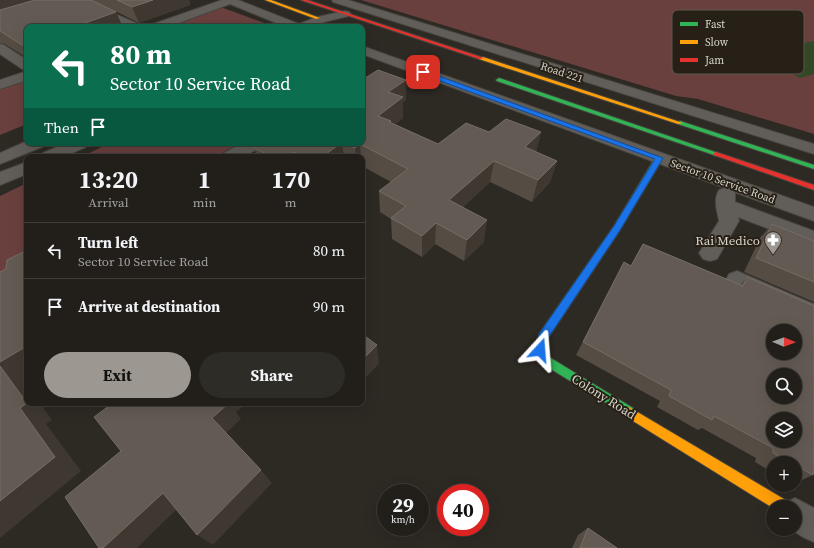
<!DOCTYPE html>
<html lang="en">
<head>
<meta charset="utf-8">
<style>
  :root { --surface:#221f1a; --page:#2e2c27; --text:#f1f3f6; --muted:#a2a2a2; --line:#3f3d39; --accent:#9c9891 }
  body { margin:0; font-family:"Source Serif 4",serif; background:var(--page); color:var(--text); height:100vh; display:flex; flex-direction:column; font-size:15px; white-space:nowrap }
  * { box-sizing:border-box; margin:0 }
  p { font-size:13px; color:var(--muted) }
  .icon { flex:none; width:22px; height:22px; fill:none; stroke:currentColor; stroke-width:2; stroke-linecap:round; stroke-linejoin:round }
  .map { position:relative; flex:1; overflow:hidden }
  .panel { position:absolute; left:24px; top:154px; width:341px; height:252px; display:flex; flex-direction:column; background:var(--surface); border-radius:8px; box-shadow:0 4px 16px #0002,0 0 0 1px var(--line) }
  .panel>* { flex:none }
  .hud { position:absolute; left:24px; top:24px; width:341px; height:122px; border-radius:8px; box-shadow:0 4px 16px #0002,0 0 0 1px var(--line); background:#0b6e4f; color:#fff; overflow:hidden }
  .needle { width:26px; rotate:91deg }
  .fabs { position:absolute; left:766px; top:324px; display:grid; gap:8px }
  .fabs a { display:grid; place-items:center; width:36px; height:36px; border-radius:50%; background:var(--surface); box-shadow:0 4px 16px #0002,0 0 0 1px var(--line); font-size:20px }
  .speed { position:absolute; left:377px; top:484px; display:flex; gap:8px; font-size:20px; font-weight:700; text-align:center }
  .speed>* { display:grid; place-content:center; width:52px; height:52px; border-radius:50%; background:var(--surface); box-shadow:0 4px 16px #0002,0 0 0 1px var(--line); line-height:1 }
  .speed small { font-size:10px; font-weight:400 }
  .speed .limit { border:6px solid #d22; background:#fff; color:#111 }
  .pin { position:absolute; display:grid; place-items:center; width:34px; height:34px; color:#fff; margin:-17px; border-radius:8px; box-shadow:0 2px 6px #0006 }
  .me { position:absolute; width:44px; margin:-22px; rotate:19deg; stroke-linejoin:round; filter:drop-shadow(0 0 3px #0008) }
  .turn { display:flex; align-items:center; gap:14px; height:84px; padding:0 20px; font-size:18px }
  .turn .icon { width:52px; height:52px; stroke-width:2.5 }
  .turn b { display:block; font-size:28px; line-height:34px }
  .then { display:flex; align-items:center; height:38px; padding:0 20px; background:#0003; gap:8px; font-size:15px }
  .eta { display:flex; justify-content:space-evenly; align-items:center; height:68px; text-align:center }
  .eta b { font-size:24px; font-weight:700; line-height:28px }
  .primary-button { display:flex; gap:8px; margin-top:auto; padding:8px 20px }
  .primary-button a { flex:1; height:46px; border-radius:24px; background:var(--accent); color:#111; font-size:16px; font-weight:700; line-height:46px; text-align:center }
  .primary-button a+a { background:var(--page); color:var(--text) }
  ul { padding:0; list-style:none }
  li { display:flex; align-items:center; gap:12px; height:56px; padding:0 20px; border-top:1px solid var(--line) }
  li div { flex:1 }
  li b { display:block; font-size:15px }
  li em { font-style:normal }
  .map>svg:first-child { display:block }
  .green { fill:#69403e }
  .water { fill:#334827 }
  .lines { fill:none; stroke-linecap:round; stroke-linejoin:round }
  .street-casing { stroke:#48443f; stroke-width:2 }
  .fast-casing { stroke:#48443f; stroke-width:2 }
  .slow-casing { stroke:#48443f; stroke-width:2 }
  .jam-casing { stroke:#48443f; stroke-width:2 }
  .street { fill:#615e59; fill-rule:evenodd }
  .fast { fill:#30b455; fill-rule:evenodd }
  .slow { fill:#ff9f0a; fill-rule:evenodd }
  .jam { fill:#e5322d; fill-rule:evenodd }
  .wall { fill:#554c44 }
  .shaded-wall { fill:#3f3831 }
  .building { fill:#635b53; stroke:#756e66; fill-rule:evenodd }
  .route { fill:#1a73e8; stroke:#114b97 }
  .labels { text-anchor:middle; stroke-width:4; stroke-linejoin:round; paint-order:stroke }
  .far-street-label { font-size:11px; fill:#d8d4cc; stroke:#272016 }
  .poi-label { font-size:13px; fill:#d8d4cc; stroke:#272016; text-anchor:end }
  .street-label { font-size:13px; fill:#d8d4cc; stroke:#272016 }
  .key { fill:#272016; stroke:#5c564d; stroke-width:1 }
  .key-label { font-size:11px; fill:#d8d4cc }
</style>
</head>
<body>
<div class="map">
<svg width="814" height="548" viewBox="0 0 814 548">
  <rect width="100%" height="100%" fill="#2d2923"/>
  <g class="green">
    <path d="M 361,0 L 814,0 L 814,134 L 698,99 L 676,96 Z"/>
    <path d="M 218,6 L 270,25 L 265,27 L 161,27 Z"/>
    <path d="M 27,76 L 27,124 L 0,135 L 0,86 Z"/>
    <path d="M 110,143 L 240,143 L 215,157 L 81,157 Z"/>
    <path d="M 27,183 L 27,265 L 0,280 L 0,196 Z"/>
  </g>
  <path class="water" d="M 814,41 L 814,74 L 800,78 L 753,53 Z"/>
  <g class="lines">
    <g class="street-casing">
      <g id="street">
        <path d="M 222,0 L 238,0 L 299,24 L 317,17 L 345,11 L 349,12 L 351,14 L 349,16 L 324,22 L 311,27 L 286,27 L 230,4 L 168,27 L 151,27 L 153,24 Z"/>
        <path d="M 332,0 L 348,0 L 814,144 L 814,154 L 333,2 Z"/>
        <path d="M 93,4 L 138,24 L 140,27 L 125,27 L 89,9 L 87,7 L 89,5 Z"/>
        <path d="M 0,44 L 4,45 L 27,60 L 27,70 L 22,69 L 0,54 Z"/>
        <path d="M 362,46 L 814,207 L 814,221 L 734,192 L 735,194 L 735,202 L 814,231 L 814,246 L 738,217 L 739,221 L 717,259 L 710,261 L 703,259 L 699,253 L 719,221 C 717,210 713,200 719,190 L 725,188 L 362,54 Z"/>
        <path d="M 27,71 L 27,80 L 0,89 L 0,80 Z"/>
        <path d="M 27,141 L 27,143 L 44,143 L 42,147 L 0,164 L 0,153 Z"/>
        <path d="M 66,143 L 88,143 L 86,147 L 63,157 L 40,157 L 43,153 Z"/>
        <path d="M 242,143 L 262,143 C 253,157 236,157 221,157 L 224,153 Z"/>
        <path d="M 27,162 L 27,174 L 0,185 L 0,172 Z"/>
        <path d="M 737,271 L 814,304 L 814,325 L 729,286 L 726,280 L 729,274 Z"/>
        <path d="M 795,498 L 814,508 L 814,542 L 803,537 L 790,529 L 795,529 L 795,507 L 782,507 L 784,503 Z"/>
      </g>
    </g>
    <g class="fast-casing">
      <g id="fast">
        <path d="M 499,78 L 718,153 L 719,154 L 716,156 L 714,155 L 497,81 L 496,80 Z"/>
        <path d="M 680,121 L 814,165 L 814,169 L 678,124 L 677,123 Z"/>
        <path d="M 659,156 L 663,158 L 620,230 L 548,338 L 545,350 L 549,357 L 633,408 L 635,412 L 633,416 L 629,417 L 541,363 L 535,350 L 539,334 L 614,226 L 655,158 Z"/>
      </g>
    </g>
    <g class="slow-casing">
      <g id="slow">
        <path d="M 265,0 L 271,0 L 320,18 L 316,19 Z"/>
        <path d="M 479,57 L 483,57 L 683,123 L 678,124 L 479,59 Z"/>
        <path d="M 629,407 L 789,502 L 790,507 L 773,508 L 625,416 L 623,412 L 625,408 Z"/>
      </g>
    </g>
    <g class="jam-casing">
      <g id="jam">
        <path d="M 301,0 L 307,0 L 484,58 L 479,59 Z"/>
        <path d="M 716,152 L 814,185 L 814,190 L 714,155 L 714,153 Z"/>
      </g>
    </g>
    <use href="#street" class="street"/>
    <use href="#fast" class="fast"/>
    <use href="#slow" class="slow"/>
    <use href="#jam" class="jam"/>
  </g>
  <g class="wall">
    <path d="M 0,0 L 189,0 L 190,5 L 139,23 L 117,12 L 27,27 L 27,58 L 5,44 L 0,43 Z"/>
    <path d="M 362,80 L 406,100 L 403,102 L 403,118 L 395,124 L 438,144 L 489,132 L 541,132 L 536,152 L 557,161 L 550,182 L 532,202 L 490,182 L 463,207 L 484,242 L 464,261 L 435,244 L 422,257 L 392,239 L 391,219 L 380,212 L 379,191 L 391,182 L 362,166 L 362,157 L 257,157 L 252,143 L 362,143 Z"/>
    <path d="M 772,224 L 814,241 L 814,302 L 744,272 L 760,238 Z"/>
    <path d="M 643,244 L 740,285 L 747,277 L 813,475 L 795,483 L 795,463 L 773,463 L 773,473 L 755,462 L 756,458 L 702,428 L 698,430 L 657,407 L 660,401 L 576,355 L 624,262 L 631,266 Z"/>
    <path d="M 588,528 L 617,548 L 572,548 L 578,535 Z"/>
  </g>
  <g class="shaded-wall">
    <path d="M 0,0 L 63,0 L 0,19 Z"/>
    <path d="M 153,0 L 189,0 L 190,5 L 139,23 L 132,7 Z"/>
    <path d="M 116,12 L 123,27 L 74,27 Z"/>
    <path d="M 27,44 L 27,53 L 22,45 Z"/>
    <path d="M 406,80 L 406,100 L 403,102 L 403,118 L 391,128 L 378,116 L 388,92 Z"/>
    <path d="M 541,132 L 536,154 L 525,147 Z"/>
    <path d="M 341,143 L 342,143 L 344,157 L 322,157 Z"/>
    <path d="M 360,144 L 361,157 L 356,157 L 355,148 Z"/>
    <path d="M 294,152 L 295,157 L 288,157 Z"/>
    <path d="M 494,161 L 490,182 L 447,222 L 449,200 Z"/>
    <path d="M 557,161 L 550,182 L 532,202 L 538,180 Z"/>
    <path d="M 487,220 L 484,242 L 464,261 L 467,240 Z"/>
    <path d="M 436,223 L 435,244 L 422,257 L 422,236 Z"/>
    <path d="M 377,345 L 379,364 L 362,381 L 362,360 Z"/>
    <path d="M 27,346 L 27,380 L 24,382 L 27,386 L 27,403 L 40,403 L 52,420 L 46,424 L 81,471 L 0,538 L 0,501 L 20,408 L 0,366 L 0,362 Z"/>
    <path d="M 228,403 L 247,403 L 236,412 L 241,419 L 225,434 L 212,418 Z"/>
    <path d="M 261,470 L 272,483 L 213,545 L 197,535 Z"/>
    <path d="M 163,493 L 181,505 L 137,548 L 103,548 Z"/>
  </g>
  <g class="building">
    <path d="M 35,0 L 91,0 L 116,12 L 74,27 L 27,27 L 27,44 L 22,45 L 0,31 L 0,10 Z"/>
    <path d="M 117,0 L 153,0 L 132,7 Z"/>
    <path d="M 378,70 L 406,80 L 388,92 L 403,97 L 378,116 L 391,121 L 389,122 L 438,144 L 466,123 L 489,132 L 506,119 L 541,132 L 525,147 L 557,161 L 538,180 L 494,161 L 449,200 L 487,220 L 467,240 L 436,223 L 422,236 L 391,218 L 406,206 L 379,191 L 408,169 L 360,144 L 355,148 L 344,143 L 362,143 L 362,80 Z"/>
    <path d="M 261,143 L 341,143 L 322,157 L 305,157 L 294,152 L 288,157 L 273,157 L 254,148 Z"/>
    <path d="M 772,224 L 814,241 L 814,282 L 756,258 Z"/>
    <path d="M 643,244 L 743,286 L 747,277 L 814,306 L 814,469 L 813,475 L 795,465 L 795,463 L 791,463 L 773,453 L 773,448 L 714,416 L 712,420 L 669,396 L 671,390 L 583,342 L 624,262 L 631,266 ZM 773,331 L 795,331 L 795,353 L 773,353 ZM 773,375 L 795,375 L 795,397 L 773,397 ZM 773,419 L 795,419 L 795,441 L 773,441 Z"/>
    <path d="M 27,250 L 27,346 L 0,362 L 0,272 L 6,269 L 7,260 Z"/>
    <path d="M 362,334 L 377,345 L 362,360 Z"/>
    <path d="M 0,366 L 27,403 L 20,408 L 55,457 L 0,501 Z"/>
    <path d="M 113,403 L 229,403 L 212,418 L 261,470 L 197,535 L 163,493 L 103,548 L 99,548 L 65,497 L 121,451 L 94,417 Z"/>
    <path d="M 588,528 L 617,548 L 580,548 Z"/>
  </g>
  <path class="route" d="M 421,71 L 425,71 L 663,158 L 620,230 L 548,338 L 543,354 L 540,355 L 536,354 L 535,350 L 539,334 L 614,226 L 655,159 L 421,74 Z"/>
  <defs>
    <g id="pharmacy-pin" transform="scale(0.9)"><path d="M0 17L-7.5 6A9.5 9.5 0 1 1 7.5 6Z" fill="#9c9891" stroke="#272016"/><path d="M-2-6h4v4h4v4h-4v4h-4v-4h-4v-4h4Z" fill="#fff"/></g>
  </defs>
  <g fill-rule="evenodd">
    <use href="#pharmacy-pin" x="773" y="240"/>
  </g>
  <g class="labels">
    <g class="far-street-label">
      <text transform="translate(562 72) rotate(18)" y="4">Road 221</text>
      <text transform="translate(723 181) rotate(20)" y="4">Sector 10 Service Road</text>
    </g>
    <g class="poi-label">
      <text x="760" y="245">Rai Medico</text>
    </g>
    <g class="street-label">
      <text transform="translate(604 396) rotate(32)" y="5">Colony Road</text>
    </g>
  </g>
  <rect x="672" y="10" width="132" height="64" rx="6" class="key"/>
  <rect x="680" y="22" width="18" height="4" fill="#30b455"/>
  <rect x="680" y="40" width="18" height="4" fill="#ff9f0a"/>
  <rect x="680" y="58" width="18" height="4" fill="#e5322d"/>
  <g class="key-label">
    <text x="705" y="28">Fast</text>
    <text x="705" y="46">Slow</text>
    <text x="705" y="64">Jam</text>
  </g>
</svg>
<div class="fabs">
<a><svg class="needle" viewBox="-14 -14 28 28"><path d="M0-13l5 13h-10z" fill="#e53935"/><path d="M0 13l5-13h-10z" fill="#a2a2a2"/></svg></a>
<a><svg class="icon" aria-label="search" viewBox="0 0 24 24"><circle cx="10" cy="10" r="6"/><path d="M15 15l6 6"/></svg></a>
<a><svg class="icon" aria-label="layers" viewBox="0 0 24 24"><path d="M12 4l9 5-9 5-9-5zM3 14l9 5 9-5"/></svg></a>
<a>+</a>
<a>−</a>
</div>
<div class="speed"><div>29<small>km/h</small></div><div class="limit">40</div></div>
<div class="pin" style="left:423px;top:72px;background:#d93025"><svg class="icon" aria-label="arrive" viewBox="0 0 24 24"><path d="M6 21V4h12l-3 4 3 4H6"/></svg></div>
<svg class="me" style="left:540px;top:350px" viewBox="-20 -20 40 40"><path d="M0-17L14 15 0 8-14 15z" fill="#1a73e8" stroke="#fff" stroke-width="4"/></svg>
<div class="hud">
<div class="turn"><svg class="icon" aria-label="left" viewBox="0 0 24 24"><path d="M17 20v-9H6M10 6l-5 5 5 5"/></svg><div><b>80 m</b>Sector 10 Service Road</div></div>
<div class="then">Then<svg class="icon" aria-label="arrive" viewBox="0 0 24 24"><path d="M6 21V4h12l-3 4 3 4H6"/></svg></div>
</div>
<section class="panel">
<div class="eta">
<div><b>13:20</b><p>Arrival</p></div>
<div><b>1</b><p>min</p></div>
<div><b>170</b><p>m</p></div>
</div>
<ul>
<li><svg class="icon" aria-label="left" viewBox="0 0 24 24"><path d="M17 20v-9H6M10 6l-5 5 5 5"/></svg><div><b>Turn left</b><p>Sector 10 Service Road</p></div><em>80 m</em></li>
<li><svg class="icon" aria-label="arrive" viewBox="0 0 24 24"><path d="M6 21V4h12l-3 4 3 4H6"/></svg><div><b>Arrive at destination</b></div><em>90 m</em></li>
</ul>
<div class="primary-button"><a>Exit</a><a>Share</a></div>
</section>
</div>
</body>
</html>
